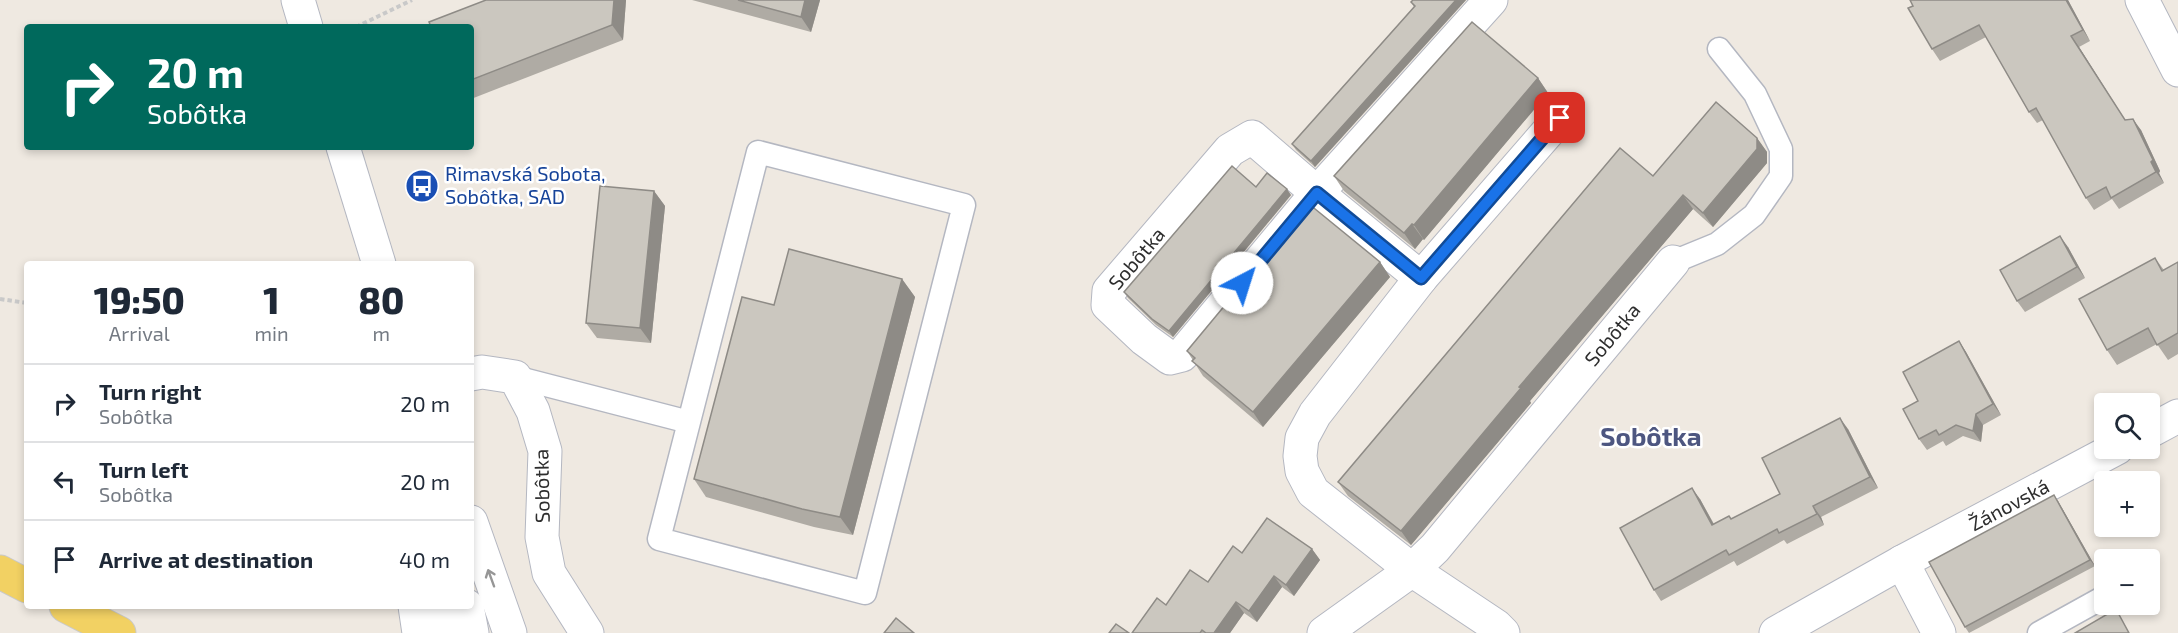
<!DOCTYPE html>
<html lang="en">
<head>
<meta charset="utf-8">
<style>
  :root { --surface:#fff; --page:#f2f2f3; --text:#1f2937; --muted:#747a83; --line:#e0e1e3 }
  body { margin:0; font-family:"Exo 2",sans-serif; background:var(--page); color:var(--text); height:100vh; display:flex; flex-direction:column; font-size:22px; white-space:nowrap }
  * { box-sizing:border-box; margin:0 }
  p { font-size:20px; color:var(--muted) }
  .icon { flex:none; width:33px; height:33px; fill:none; stroke:currentColor; stroke-width:2; stroke-linecap:round; stroke-linejoin:round }
  .map { position:relative; flex:1; overflow:hidden }
  .sheet { position:absolute; left:24px; top:261px; width:450px; height:348px; display:flex; flex-direction:column; background:var(--surface); border-radius:6px; box-shadow:0 3px 9px #0003 }
  .sheet>* { flex:none }
  .top-card { position:absolute; left:24px; top:24px; width:450px; height:126px; border-radius:6px; box-shadow:0 3px 9px #0003; background:#00695c; color:#fff; overflow:hidden }
  .tools { position:absolute; left:2094px; top:393px; display:grid; gap:12px }
  .tools a { display:grid; place-items:center; width:66px; height:66px; border-radius:6px; background:var(--surface); box-shadow:0 3px 9px #0003; font-size:30px }
  .pin { position:absolute; display:grid; place-items:center; width:51px; height:51px; color:#fff; margin:-26px; border-radius:12px; box-shadow:0 3px 9px #0006 }
  .me { position:absolute; width:66px; margin:-33px; rotate:40deg; stroke-linejoin:round; filter:drop-shadow(0 0 4px #0008) }
  .turn { display:flex; align-items:center; gap:21px; height:126px; padding:0 24px; font-size:27px }
  .turn .icon { width:78px; height:78px; stroke-width:2.5 }
  .turn b { display:block; font-size:42px; line-height:51px }
  .eta { display:flex; justify-content:space-evenly; align-items:center; height:102px; text-align:center }
  .eta b { font-size:36px; font-weight:800; line-height:42px }
  ul { padding:0; list-style:none }
  li { display:flex; align-items:center; gap:18px; height:78px; padding:0 24px; border-top:2px solid var(--line) }
  li div { flex:1 }
  li b { display:block; font-size:22px }
  li em { font-style:normal }
  .map>svg:first-child { display:block }
  .lines { fill:none; stroke-linecap:round; stroke-linejoin:round }
  .service-casing { stroke:#b4b7c1; stroke-width:25 }
  .minor-casing { stroke:#b4b7c1; stroke-width:35 }
  .secondary-casing { stroke:#b4b7c1; stroke-width:35 }
  .primary-casing { stroke:#c9c9c9; stroke-width:35 }
  .path { stroke:#c9c9c9; stroke-width:4; stroke-dasharray:4.5 3; stroke-linecap:butt }
  .service { stroke:#fff; stroke-width:22 }
  .minor { stroke:#fff; stroke-width:33 }
  .secondary { stroke:#fff; stroke-width:33 }
  .primary { stroke:#f2d163; stroke-width:33 }
  .wall { fill:#afaba4 }
  .shaded-wall { fill:#8e8b86 }
  .building { fill:#cbc7bf; stroke:#8e8b86; stroke-width:1.5 }
  .oneway { stroke:#969696 }
  .route-casing { stroke:#114b97; stroke-width:15 }
  .route { stroke:#1a73e8; stroke-width:10 }
  .labels { text-anchor:middle; stroke-width:5; stroke-linejoin:round; paint-order:stroke }
  .transit-label { font-size:20px; fill:#164399; stroke:#fff; text-anchor:start }
  .street-label { font-size:20px; fill:#2e2e2e; stroke:#fff }
  .district-label { font-size:26px; font-weight:bold; fill:#4d5680; stroke:#fff }
</style>
</head>
<body>
<div class="map">
<svg width="2178" height="633" viewBox="0 0 2178 633">
  <rect width="100%" height="100%" fill="#efe9e1"/>
  <g class="lines">
    <g class="service-casing">
      <g id="service">
        <path d="M 1673,262 L 1717,244 L 1754,215 L 1781,176 L 1781,149 L 1755,94 L 1719,49"/>
        <path d="M 515,377 L 689,422 L 758,152 L 964,205 L 865,593 L 659,539 L 689,422"/>
        <path d="M 2039,633 L 2104,597"/>
      </g>
    </g>
    <g class="minor-casing">
      <g id="minor">
        <path d="M 2142,0 L 2178,70"/>
        <path id="s1" d="M 1560,118 L 1421,278 L 1315,414 L 1302,438 L 1300,456 L 1302,471 L 1313,492 L 1412,570 L 1435,548 L 1673,262"/>
        <path id="s2" d="M 1421,278 L 1317,193 L 1182,355 L 1170,358 L 1144,339 L 1108,305 L 1109,291 L 1230,150 L 1252,137 L 1317,193 L 1491,0"/>
        <path d="M 471,374 L 482,372 L 515,377 L 533,411 L 545,451 L 542,537 L 549,573 L 587,633"/>
        <path d="M 2150,431 L 2178,416"/>
        <path d="M 1902,562 L 1939,633"/>
        <path d="M 1324,633 L 1412,570 L 1496,626 L 1503,633"/>
        <path id="s3" d="M 1776,633 L 1902,562 L 2117,448"/>
      </g>
    </g>
    <g class="secondary-casing">
      <g id="secondary">
        <path d="M 298,0 L 306,27"/>
        <path d="M 343,147 L 379,264"/>
        <path d="M 471,522 L 510,633"/>
        <path d="M 415,606 L 419,633"/>
        <path d="M 440,606 L 445,633"/>
        <path d="M 467,606 L 472,633"/>
      </g>
    </g>
    <g class="primary-casing">
      <g id="primary">
        <path d="M 0,572 L 27,586"/>
        <path d="M 66,606 L 119,633"/>
      </g>
    </g>
    <g class="path">
      <path d="M 356,27 L 412,0"/>
      <path d="M 0,299 L 27,303"/>
    </g>
    <use href="#service" class="service"/>
    <use href="#minor" class="minor"/>
    <use href="#secondary" class="secondary"/>
    <use href="#primary" class="primary"/>
  </g>
  <g class="wall">
    <path d="M 486,0 L 626,0 L 623,40 L 471,99 L 471,27 Z"/>
    <path d="M 692,0 L 820,0 L 811,32 Z"/>
    <path d="M 1466,0 L 1315,167 L 1296,150 L 1292,144 L 1414,7 L 1411,2 Z"/>
    <path d="M 1910,0 L 2068,0 L 2090,41 L 2079,47 L 2125,120 L 2141,130 L 2160,171 L 2159,173 L 2164,183 L 2119,209 L 2112,199 L 2094,210 L 2086,198 L 2043,120 L 2037,123 L 2029,112 L 1986,37 L 1940,61 L 1932,49 Z"/>
    <path d="M 1538,78 L 1548,93 L 1424,240 L 1423,239 L 1415,249 L 1344,191 L 1334,176 Z"/>
    <path d="M 1757,138 L 1767,152 L 1767,163 L 1713,227 L 1693,209 L 1530,401 L 1531,403 L 1411,545 L 1348,496 L 1338,482 L 1653,176 Z"/>
    <path d="M 1256,187 L 1291,195 L 1173,337 L 1156,325 L 1128,298 L 1124,292 Z"/>
    <path d="M 654,191 L 665,206 L 651,343 L 597,338 L 586,323 Z"/>
    <path d="M 2068,247 L 2085,278 L 2025,312 L 2017,301 Z"/>
    <path d="M 2155,258 L 2164,270 L 2178,262 L 2178,354 L 2168,360 L 2157,344 L 2117,365 L 2107,350 Z"/>
    <path d="M 1380,262 L 1390,277 L 1263,427 L 1203,376 L 1187,351 Z"/>
    <path d="M 902,279 L 915,297 L 853,535 L 814,527 L 706,497 L 694,479 L 774,305 Z"/>
    <path d="M 1959,341 L 1966,352 L 2001,415 L 1983,425 L 1981,442 L 1963,436 L 1946,446 L 1943,441 L 1927,450 L 1919,439 L 1918,401 Z"/>
    <path d="M 1848,429 L 1878,488 L 1821,517 L 1824,525 L 1787,544 L 1784,540 L 1737,566 L 1734,561 L 1661,601 L 1654,590 L 1700,499 L 1714,524 L 1731,519 L 1780,494 Z"/>
    <path d="M 2058,501 L 2095,566 L 1969,633 L 1965,627 Z"/>
    <path d="M 1312,549 L 1320,560 L 1294,596 L 1282,587 L 1257,622 L 1244,613 L 1230,633 L 1132,633 L 1166,605 L 1208,582 L 1242,553 Z"/>
  </g>
  <g class="shaded-wall">
    <path d="M 614,0 L 626,0 L 623,40 L 612,25 Z"/>
    <path d="M 805,0 L 820,0 L 811,32 L 801,17 Z"/>
    <path d="M 1456,0 L 1466,0 L 1315,167 L 1311,161 Z"/>
    <path d="M 2066,0 L 2068,0 L 2090,41 L 2083,30 Z"/>
    <path d="M 2071,36 L 2079,47 L 2132,131 L 2125,120 Z"/>
    <path d="M 1538,78 L 1548,93 L 1424,240 L 1414,225 Z"/>
    <path d="M 2133,119 L 2141,130 L 2160,171 L 2159,173 L 2164,183 L 2156,172 L 2151,162 Z"/>
    <path d="M 1757,138 L 1767,152 L 1767,163 L 1713,227 L 1703,213 Z"/>
    <path d="M 1287,189 L 1291,195 L 1173,337 L 1169,331 Z"/>
    <path d="M 654,191 L 665,206 L 651,343 L 640,328 Z"/>
    <path d="M 1683,195 L 1693,209 L 1530,401 L 1531,403 L 1411,545 L 1401,531 L 1519,387 Z"/>
    <path d="M 1412,224 L 1423,239 L 1415,249 L 1404,233 Z"/>
    <path d="M 2060,236 L 2068,247 L 2085,278 L 2077,267 Z"/>
    <path d="M 1380,262 L 1390,277 L 1263,427 L 1253,412 Z"/>
    <path d="M 902,279 L 915,297 L 853,535 L 840,517 Z"/>
    <path d="M 1959,341 L 1966,352 L 2001,415 L 1993,404 Z"/>
    <path d="M 1976,414 L 1983,425 L 1981,442 L 1973,431 Z"/>
    <path d="M 1840,418 L 1848,429 L 1878,488 L 1870,477 Z"/>
    <path d="M 1692,488 L 1700,499 L 1720,536 L 1712,525 Z"/>
    <path d="M 2054,495 L 2058,501 L 2095,566 L 2090,560 Z"/>
    <path d="M 1813,506 L 1821,517 L 1824,525 L 1817,514 Z"/>
    <path d="M 1312,549 L 1320,560 L 1294,596 L 1286,585 Z"/>
    <path d="M 1274,576 L 1282,587 L 1257,622 L 1249,611 Z"/>
    <path d="M 1236,602 L 1244,613 L 1230,633 L 1214,633 Z"/>
  </g>
  <g class="building">
    <path d="M 486,0 L 614,0 L 612,25 L 471,80 L 471,27 L 431,27 L 429,22 Z"/>
    <path d="M 738,0 L 805,0 L 801,17 Z"/>
    <path d="M 1413,0 L 1456,0 L 1311,161 L 1292,144 L 1415,6 L 1411,2 Z"/>
    <path d="M 1910,0 L 2066,0 L 2083,30 L 2071,36 L 2125,120 L 2133,119 L 2153,160 L 2151,162 L 2156,172 L 2111,198 L 2106,187 L 2086,198 L 2036,108 L 2029,112 L 1979,25 L 1932,49 L 1908,8 L 1913,6 Z"/>
    <path d="M 1472,22 L 1538,78 L 1414,225 L 1412,224 L 1404,233 L 1334,176 Z"/>
    <path d="M 1716,102 L 1757,138 L 1757,149 L 1703,213 L 1683,195 L 1519,387 L 1521,388 L 1401,531 L 1338,482 L 1620,148 L 1653,176 Z"/>
    <path d="M 1232,166 L 1256,187 L 1267,173 L 1287,189 L 1169,331 L 1152,319 L 1124,292 Z"/>
    <path d="M 600,186 L 654,191 L 640,328 L 586,323 Z"/>
    <path d="M 1309,204 L 1380,262 L 1253,412 L 1192,361 L 1195,358 L 1187,351 Z"/>
    <path d="M 2060,236 L 2077,267 L 2017,301 L 2000,270 Z"/>
    <path d="M 789,249 L 902,279 L 840,517 L 802,509 L 694,479 L 742,297 L 774,305 Z"/>
    <path d="M 2155,258 L 2162,271 L 2178,262 L 2178,333 L 2157,345 L 2148,328 L 2107,350 L 2079,299 Z"/>
    <path d="M 1959,341 L 1993,404 L 1976,414 L 1973,431 L 1956,425 L 1939,435 L 1936,430 L 1919,439 L 1903,409 L 1918,401 L 1903,372 Z"/>
    <path d="M 1840,418 L 1870,477 L 1813,506 L 1817,514 L 1779,533 L 1777,529 L 1729,555 L 1726,550 L 1654,590 L 1620,528 L 1692,488 L 1712,525 L 1729,516 L 1731,519 L 1780,494 L 1762,458 Z"/>
    <path d="M 2054,495 L 2090,560 L 1965,627 L 1929,562 Z"/>
    <path d="M 1267,518 L 1312,549 L 1286,585 L 1274,576 L 1249,611 L 1236,602 L 1214,633 L 1206,633 L 1202,630 L 1200,633 L 1132,633 L 1157,598 L 1166,605 L 1190,570 L 1208,582 L 1233,546 L 1242,553 Z"/>
    <path d="M 2116,609 L 2129,633 L 2075,633 Z"/>
    <path d="M 896,618 L 914,633 L 884,633 Z"/>
    <path d="M 1116,624 L 1129,633 L 1109,633 Z"/>
  </g>
  <defs><path id="oneway-shaft" d="M-6 0H5M1.5-3L5.5 0L1.5 3" fill="none" stroke-width="1.6" stroke-linecap="round" stroke-linejoin="round" transform="scale(1.5)"/></defs>
  <use class="oneway" href="#oneway-shaft" transform="translate(491 578) rotate(-110)"/>
  <g class="lines">
    <g class="route-casing">
      <path id="route" d="M 1242,283 L 1317,193 L 1421,278 L 1560,118"/>
    </g>
    <use href="#route" class="route"/>
  </g>
  <defs>
    <g id="bus-disc" transform="scale(1.725)"><circle r="9.5" fill="#1a4fb4" stroke="#fff"/><path d="M-5-6H5V4H4V6H2V4H-2V6H-4V4H-5ZM-3.5-4V0h7V-4ZM-3.5 1.2v1.5H-2V1.2ZM2 1.2v1.5H3.5V1.2Z" fill="#fff"/></g>
  </defs>
  <g fill-rule="evenodd">
    <use href="#bus-disc" x="422" y="186"/>
  </g>
  <g class="labels">
    <g class="transit-label">
      <text x="445" y="181">Rimavská Sobota,<tspan x="445" dy="23">Sobôtka, SAD</tspan></text>
    </g>
    <g class="street-label">
      <text dy="7" stroke="none"><textPath href="#s2" startOffset="496">Sobôtka</textPath></text>
      <text dy="7" stroke="none"><textPath href="#s1" startOffset="904">Sobôtka</textPath></text>
      <text transform="translate(542 486) rotate(-91)" y="7">Sobôtka</text>
      <text dy="7" stroke="none"><textPath href="#s3" startOffset="266">Žánovská</textPath></text>
    </g>
    <g class="district-label">
      <text x="1651" y="446">Sobôtka</text>
    </g>
  </g>
</svg>
<div class="tools">
<a><svg class="icon" aria-label="search" viewBox="0 0 24 24"><circle cx="10" cy="10" r="6"/><path d="M15 15l6 6"/></svg></a>
<a>+</a>
<a>−</a>
</div>
<div class="pin" style="left:1560px;top:118px;background:#d93025"><svg class="icon" aria-label="arrive" viewBox="0 0 24 24"><path d="M6 21V4h12l-3 4 3 4H6"/></svg></div>
<svg class="me" style="left:1242px;top:283px" viewBox="-20 -20 40 40"><circle r="19" fill="#fff"/><path d="M0-13L10 11 0 6-10 11z" fill="#1a73e8"/></svg>
<div class="top-card">
<div class="turn"><svg class="icon" aria-label="right" viewBox="0 0 24 24"><path d="M7 20v-9h11M14 6l5 5-5 5"/></svg><div><b>20 m</b>Sobôtka</div></div>
</div>
<section class="sheet">
<div class="eta">
<div><b>19:50</b><p>Arrival</p></div>
<div><b>1</b><p>min</p></div>
<div><b>80</b><p>m</p></div>
</div>
<ul>
<li><svg class="icon" aria-label="right" viewBox="0 0 24 24"><path d="M7 20v-9h11M14 6l5 5-5 5"/></svg><div><b>Turn right</b><p>Sobôtka</p></div><em>20 m</em></li>
<li><svg class="icon" aria-label="left" viewBox="0 0 24 24"><path d="M17 20v-9H6M10 6l-5 5 5 5"/></svg><div><b>Turn left</b><p>Sobôtka</p></div><em>20 m</em></li>
<li><svg class="icon" aria-label="arrive" viewBox="0 0 24 24"><path d="M6 21V4h12l-3 4 3 4H6"/></svg><div><b>Arrive at destination</b></div><em>40 m</em></li>
</ul>
</section>
</div>
</body>
</html>
